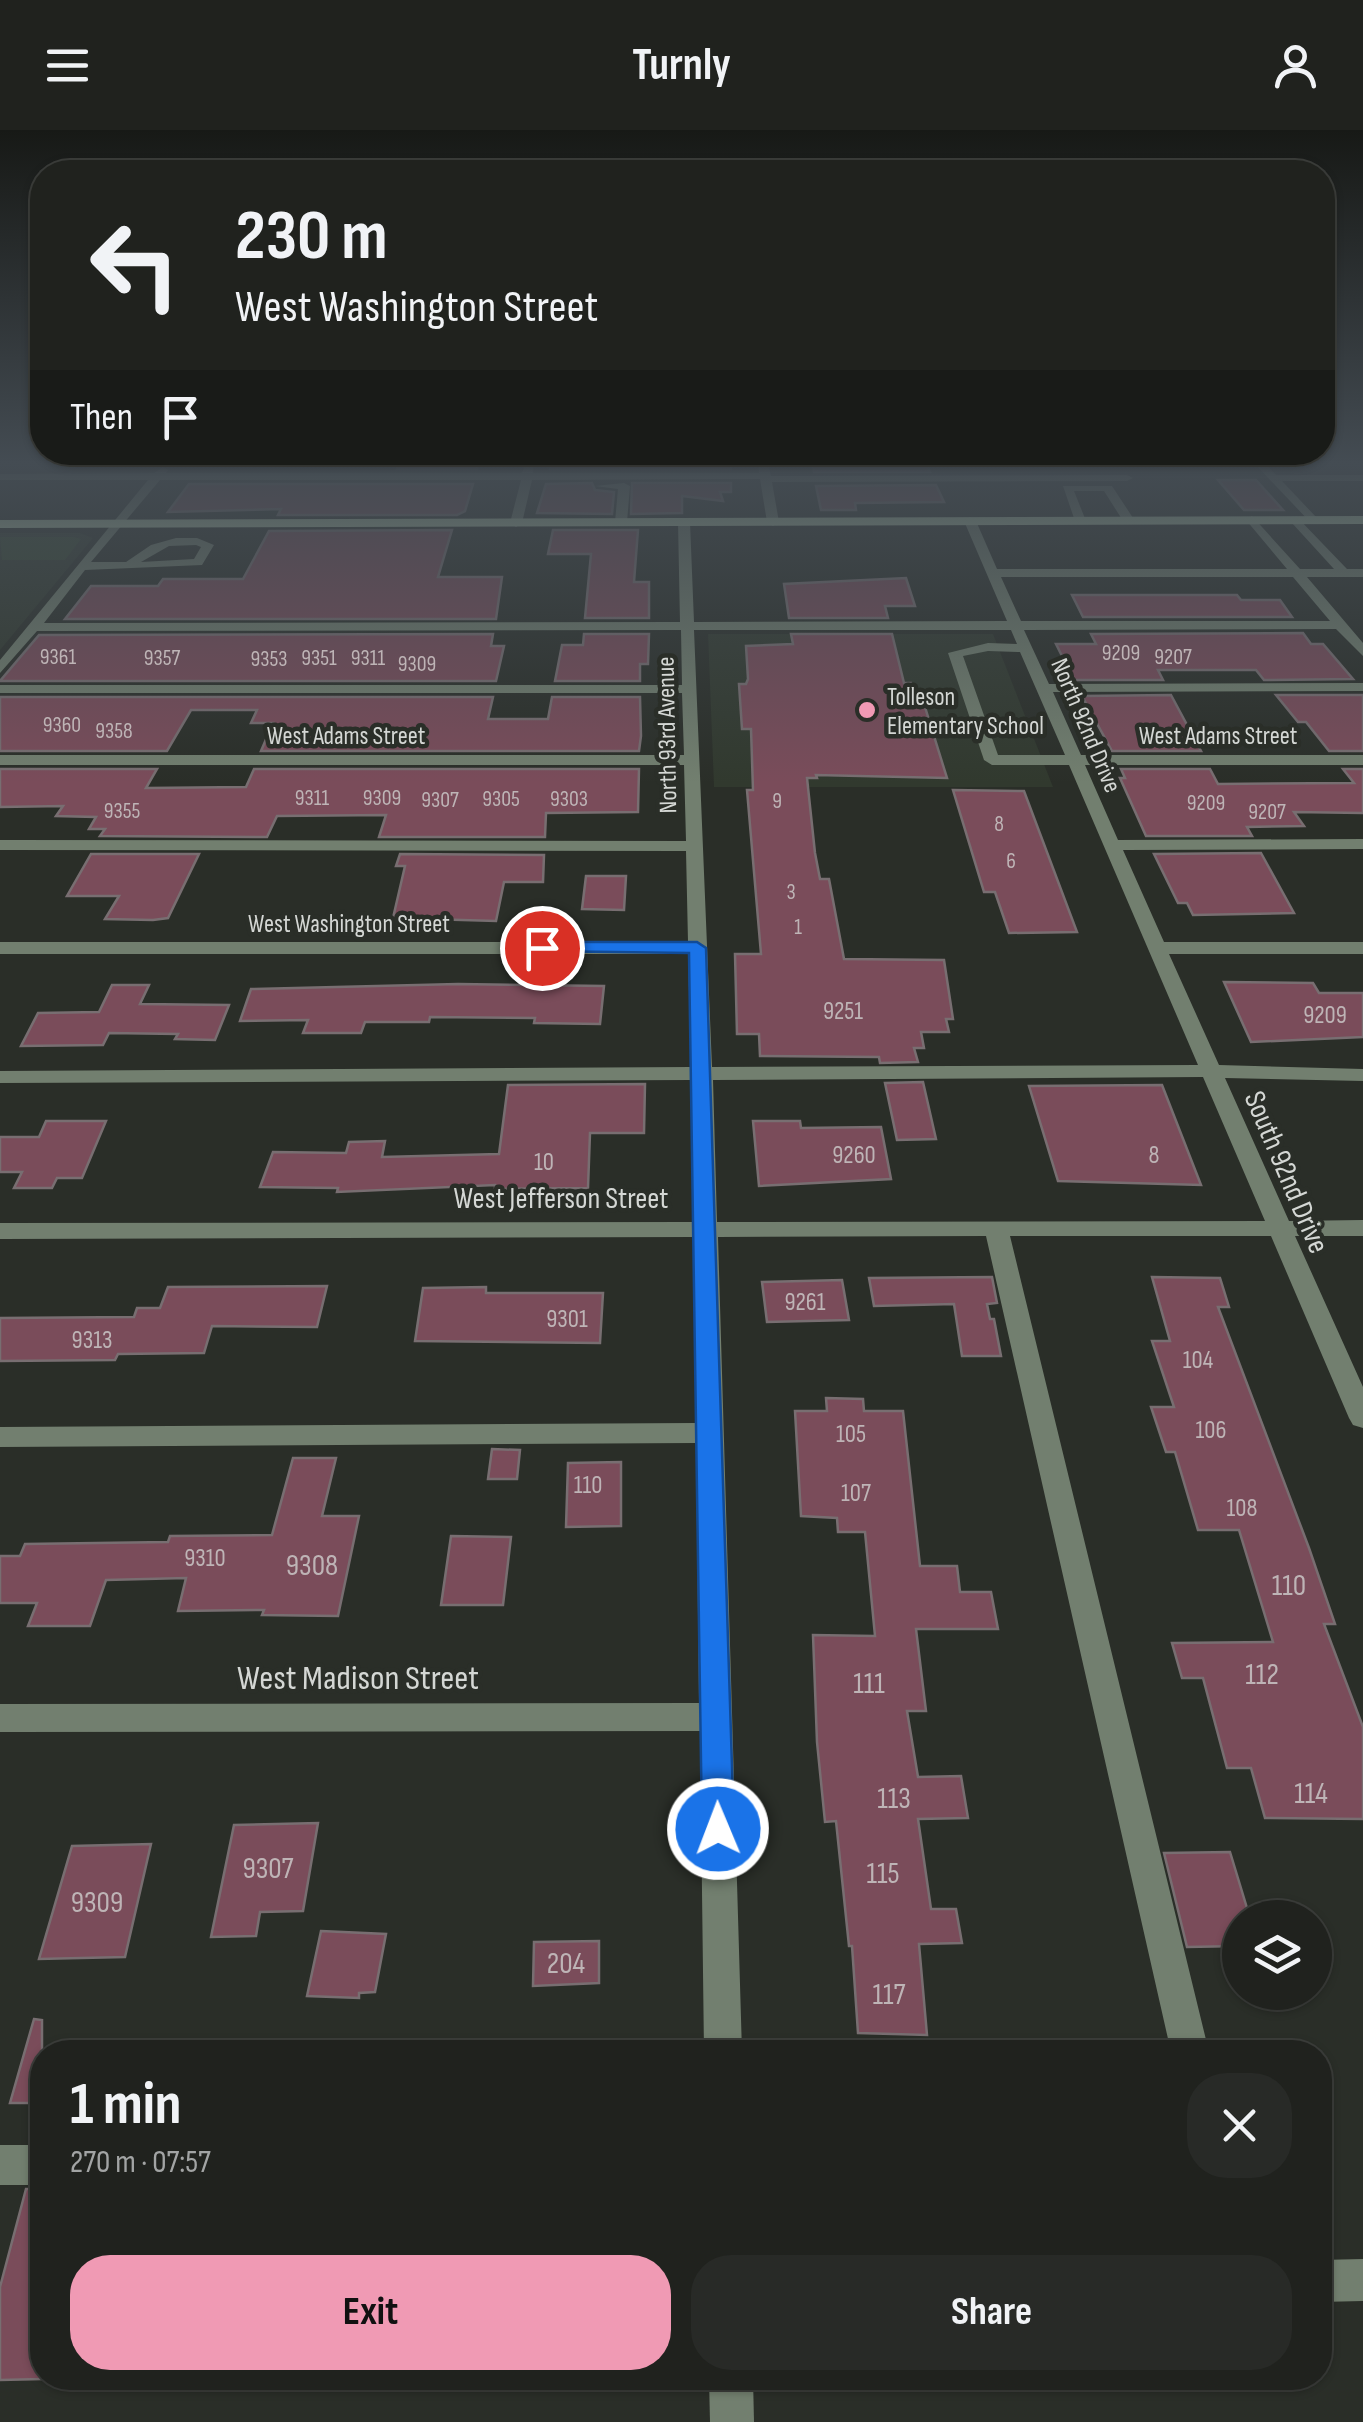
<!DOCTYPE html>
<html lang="en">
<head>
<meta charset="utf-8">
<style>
  :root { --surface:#20221e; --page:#282a27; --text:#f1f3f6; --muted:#a2a4a4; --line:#3d3f3c; --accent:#f09ab4 }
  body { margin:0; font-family:"Sofia Sans Condensed",sans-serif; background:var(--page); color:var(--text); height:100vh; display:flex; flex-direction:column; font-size:38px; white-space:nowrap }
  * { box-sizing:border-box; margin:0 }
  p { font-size:32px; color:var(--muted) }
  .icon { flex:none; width:55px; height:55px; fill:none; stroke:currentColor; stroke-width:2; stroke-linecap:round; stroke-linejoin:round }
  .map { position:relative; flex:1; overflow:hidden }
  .side { position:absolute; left:30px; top:1910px; width:1302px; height:350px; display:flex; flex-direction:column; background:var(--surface); border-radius:40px; box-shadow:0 2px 8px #0004,0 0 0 2px var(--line) }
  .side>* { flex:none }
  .hud { position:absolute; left:30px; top:30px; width:1305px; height:305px; border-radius:40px; box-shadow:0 2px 8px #0004,0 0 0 2px var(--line); background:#20221e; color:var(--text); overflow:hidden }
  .fabs { position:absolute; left:1222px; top:1770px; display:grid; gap:20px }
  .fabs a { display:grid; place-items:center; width:110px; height:110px; border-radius:50%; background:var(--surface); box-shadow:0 2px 8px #0004,0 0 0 2px var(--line); font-size:50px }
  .pin { position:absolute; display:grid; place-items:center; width:85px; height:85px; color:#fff; margin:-42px; border:5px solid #fff; border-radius:50%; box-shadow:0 2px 10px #0007 }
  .me { position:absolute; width:110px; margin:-55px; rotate:359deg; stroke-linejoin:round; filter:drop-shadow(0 0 8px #0008) }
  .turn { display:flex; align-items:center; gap:35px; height:210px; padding:0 40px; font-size:45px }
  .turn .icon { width:130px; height:130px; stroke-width:2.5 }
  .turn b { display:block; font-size:70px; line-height:85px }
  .then { display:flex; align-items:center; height:95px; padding:0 40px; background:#0003; gap:20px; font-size:38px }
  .round { display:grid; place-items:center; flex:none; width:105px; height:105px; border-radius:40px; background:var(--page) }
  .summary { display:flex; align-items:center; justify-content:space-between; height:170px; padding:0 40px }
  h1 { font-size:60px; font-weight:700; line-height:75px }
  .button { display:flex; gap:20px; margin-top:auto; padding:20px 40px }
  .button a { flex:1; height:115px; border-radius:40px; background:var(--accent); color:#111; font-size:40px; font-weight:700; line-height:115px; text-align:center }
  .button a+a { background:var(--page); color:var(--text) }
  header { display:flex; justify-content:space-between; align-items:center; height:130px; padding:0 40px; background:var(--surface); font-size:45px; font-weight:700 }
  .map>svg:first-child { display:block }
  .built { fill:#31392e }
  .green { fill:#354630 }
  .building { fill:#7a4c5a; stroke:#786e71; stroke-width:2.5 }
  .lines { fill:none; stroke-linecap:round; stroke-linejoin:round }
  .minor { fill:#727f6f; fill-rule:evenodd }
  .major { fill:#b8d2b0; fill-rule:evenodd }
  .route { fill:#1a73e8; stroke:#114b97; stroke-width:2.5 }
  .poi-dot { fill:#f09ab4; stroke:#2a2e28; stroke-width:4 }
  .labels { text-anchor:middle; stroke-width:9; stroke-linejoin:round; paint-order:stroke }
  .far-number-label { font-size:22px; fill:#beb4b6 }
  .far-poi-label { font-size:25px; fill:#d4d7d4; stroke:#2a2e28; text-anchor:start }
  .far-street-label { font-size:25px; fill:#d4d7d4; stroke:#2a2e28 }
  .number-label { font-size:25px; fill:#beb4b6 }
  .street-label { font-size:30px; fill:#d4d7d4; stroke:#2a2e28 }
  .near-number-label { font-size:30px; fill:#beb4b6 }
  .near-street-label { font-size:35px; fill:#d4d7d4; stroke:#2a2e28 }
</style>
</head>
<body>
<header><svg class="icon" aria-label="menu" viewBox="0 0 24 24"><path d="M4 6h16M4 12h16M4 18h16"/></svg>Turnly<svg class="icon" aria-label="person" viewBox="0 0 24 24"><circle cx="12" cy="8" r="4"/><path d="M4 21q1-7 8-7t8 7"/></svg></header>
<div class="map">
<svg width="1363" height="2292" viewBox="0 0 1363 2292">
  <rect width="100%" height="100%" fill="#2a2e28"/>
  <g class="built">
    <path d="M 0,403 L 80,403 L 93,408 L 0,520 Z"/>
    <path d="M 708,504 L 993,504 L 1053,657 L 714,657 Z"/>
  </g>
  <path class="green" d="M 0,407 L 74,407 L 81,409 L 65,430 L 2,430 Z"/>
  <g class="building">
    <path d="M 399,332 L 479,332 L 477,339 L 397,339 Z"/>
    <path d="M 552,332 L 730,334 L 731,339 L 550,339 Z"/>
    <path d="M 812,332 L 926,332 L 930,342 L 814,342 Z"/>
    <path d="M 1218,350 L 1256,350 L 1283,380 L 1244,380 Z"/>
    <path d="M 592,353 L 595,360 L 614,362 L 612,384 L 537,383 L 546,354 Z"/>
    <path d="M 632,353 L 731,353 L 731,362 L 720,362 L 723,371 L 682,366 L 682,383 L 631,384 Z"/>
    <path d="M 189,354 L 473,354 L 465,381 L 457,385 L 278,385 L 281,379 L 168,382 Z"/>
    <path d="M 936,355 L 944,372 L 855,373 L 856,380 L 821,380 L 816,356 Z"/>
    <path d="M 452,400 L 438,447 L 502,447 L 496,489 L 65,489 L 91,456 L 158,456 L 163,449 L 243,449 L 269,401 Z"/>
    <path d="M 553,400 L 638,400 L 634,452 L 649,452 L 649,488 L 585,488 L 591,424 L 548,424 Z"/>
    <path d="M 906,448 L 915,476 L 885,476 L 888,488 L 789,488 L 784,454 Z"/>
    <path d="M 1072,465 L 1237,465 L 1241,470 L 1280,470 L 1292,487 L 1083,487 Z"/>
    <path d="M 1303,503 L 1311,514 L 1323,514 L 1353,549 L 1264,550 L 1256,540 L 1158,540 L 1163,550 L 1074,550 L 1056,514 L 1096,514 L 1091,504 Z"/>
    <path d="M 493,504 L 491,516 L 504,516 L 496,551 L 0,551 L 39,505 Z"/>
    <path d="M 584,504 L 649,504 L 648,534 L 640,534 L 640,551 L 555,551 L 562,515 L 583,515 Z"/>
    <path d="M 791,504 L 892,504 L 904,553 L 911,553 L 913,561 L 920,561 L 947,648 L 816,645 L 817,648 L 807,648 L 815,723 L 820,749 L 829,749 L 844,829 L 944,830 L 953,889 L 946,889 L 949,902 L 921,902 L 924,918 L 914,918 L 918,932 L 880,933 L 879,927 L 760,926 L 759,904 L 737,904 L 735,824 L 761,824 L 747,660 L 753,660 L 751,599 L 742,599 L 739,554 L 746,554 L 748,549 L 746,516 L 793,514 Z"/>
    <path d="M 1171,565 L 1201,621 L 1112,621 L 1082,566 Z"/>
    <path d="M 1276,565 L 1363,565 L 1363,621 L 1329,621 L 1306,592 L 1298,592 Z"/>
    <path d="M 0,567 L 493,567 L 488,589 L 548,589 L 552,567 L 640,567 L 641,606 L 639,621 L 261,621 L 273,593 L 251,593 L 257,580 L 191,580 L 167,621 L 0,621 Z"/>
    <path d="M 0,639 L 157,639 L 146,658 L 246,657 L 254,639 L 639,639 L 638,682 L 546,683 L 545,707 L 379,707 L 386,685 L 277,686 L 267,707 L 100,706 L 105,699 L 89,699 L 96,687 L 56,686 L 63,676 L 0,677 Z"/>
    <path d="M 1121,639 L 1210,639 L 1218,654 L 1354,653 L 1343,639 L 1363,639 L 1363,683 L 1294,682 L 1304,696 L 1247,697 L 1252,706 L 1146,706 L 1120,648 L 1125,648 Z"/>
    <path d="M 953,660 L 1024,661 L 1077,802 L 1009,803 L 995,762 L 984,762 Z"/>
    <path d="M 1261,723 L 1294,783 L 1193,785 L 1187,773 L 1178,773 L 1154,724 Z"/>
    <path d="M 91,724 L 199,724 L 168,788 L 153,790 L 105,789 L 119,766 L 67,766 Z"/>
    <path d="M 400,724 L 544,725 L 543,752 L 504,752 L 496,791 L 393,788 L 405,736 L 396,736 Z"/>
    <path d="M 586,746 L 626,746 L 624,780 L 582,779 Z"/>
    <path d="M 1224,852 L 1313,853 L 1319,863 L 1363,863 L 1363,907 L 1251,912 Z"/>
    <path d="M 458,854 L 604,856 L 600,894 L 534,893 L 535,888 L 430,887 L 429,892 L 365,892 L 361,903 L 303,903 L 308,890 L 240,891 L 251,859 Z"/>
    <path d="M 112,855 L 149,855 L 140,874 L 229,875 L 215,910 L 175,909 L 178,904 L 109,903 L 103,915 L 21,916 L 38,883 L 99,882 Z"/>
    <path d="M 923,952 L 936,1009 L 897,1010 L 885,953 Z"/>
    <path d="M 645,954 L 644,1003 L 590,1003 L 588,1058 L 495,1059 L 495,1055 L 337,1062 L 338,1058 L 260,1057 L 273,1022 L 346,1023 L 349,1012 L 385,1011 L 382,1027 L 499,1024 L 508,955 Z"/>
    <path d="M 1162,955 L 1201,1055 L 1058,1051 L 1029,956 Z"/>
    <path d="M 46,991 L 106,991 L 82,1048 L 57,1048 L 52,1058 L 14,1058 L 22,1042 L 0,1042 L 0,1007 L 39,1007 Z"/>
    <path d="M 753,991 L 800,991 L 801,998 L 881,997 L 891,1049 L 759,1056 Z"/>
    <path d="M 992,1147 L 997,1173 L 987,1174 L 990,1189 L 994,1189 L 1001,1226 L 962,1226 L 954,1174 L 874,1176 L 869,1148 Z"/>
    <path d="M 1152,1147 L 1220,1148 L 1229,1177 L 1218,1177 L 1309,1418 L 1335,1494 L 1324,1494 L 1363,1597 L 1363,1689 L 1265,1688 L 1251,1638 L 1227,1638 L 1203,1548 L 1182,1548 L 1172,1513 L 1273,1512 L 1239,1400 L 1198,1400 L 1175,1322 L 1166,1322 L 1151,1277 L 1174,1277 L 1152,1211 L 1170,1211 Z"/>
    <path d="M 842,1150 L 849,1190 L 767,1192 L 762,1152 Z"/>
    <path d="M 327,1156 L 317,1197 L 212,1196 L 204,1223 L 118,1224 L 115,1230 L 0,1231 L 0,1188 L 134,1187 L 137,1178 L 160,1178 L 168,1157 Z"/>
    <path d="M 486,1157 L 486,1163 L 603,1163 L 600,1213 L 415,1211 L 423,1158 Z"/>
    <path d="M 826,1268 L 863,1269 L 864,1281 L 903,1281 L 920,1436 L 957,1436 L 960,1462 L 991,1462 L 998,1499 L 916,1499 L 926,1581 L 907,1581 L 918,1647 L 961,1646 L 968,1688 L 918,1689 L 931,1779 L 956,1779 L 962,1813 L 919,1814 L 927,1905 L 858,1903 L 852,1816 L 849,1816 L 836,1691 L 825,1692 L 817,1612 L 813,1505 L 875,1506 L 865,1402 L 838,1402 L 837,1388 L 801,1386 L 795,1281 L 827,1281 Z"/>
    <path d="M 492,1319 L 520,1320 L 517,1349 L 488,1349 Z"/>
    <path d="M 293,1328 L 336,1328 L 322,1386 L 359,1386 L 338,1486 L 262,1485 L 264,1480 L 178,1481 L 186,1448 L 106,1450 L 90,1496 L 28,1496 L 37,1473 L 0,1473 L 0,1426 L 20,1426 L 25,1414 L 168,1412 L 170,1406 L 272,1405 Z"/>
    <path d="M 621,1332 L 621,1396 L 566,1397 L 568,1333 Z"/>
    <path d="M 451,1406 L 511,1407 L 503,1475 L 441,1475 Z"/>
    <path d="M 318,1693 L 303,1781 L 260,1782 L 256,1806 L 211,1807 L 234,1695 Z"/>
    <path d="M 151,1714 L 125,1827 L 39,1829 L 72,1716 Z"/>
    <path d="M 1230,1722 L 1250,1788 L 1240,1788 L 1240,1816 L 1187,1817 L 1164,1723 Z"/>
    <path d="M 321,1801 L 386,1804 L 375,1862 L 359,1863 L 359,1868 L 307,1866 Z"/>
    <path d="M 599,1811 L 599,1853 L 533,1856 L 534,1812 Z"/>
    <path d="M 34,1889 L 42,1890 L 42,1973 L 10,1973 Z"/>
    <path d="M 26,2059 L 42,2059 L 42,2249 L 0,2250 L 0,2157 Z"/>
  </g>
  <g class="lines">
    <g class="minor">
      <path d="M 534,332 L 533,343 L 759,343 L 758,332 L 768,332 L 771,346 L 1127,345 L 1133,348 L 1127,351 L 772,352 L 779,392 L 773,396 L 767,392 L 760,349 L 532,350 L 522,393 L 516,397 L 510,393 L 521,350 L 160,350 L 91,432 L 126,432 L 151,415 L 176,408 L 197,408 L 214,415 L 202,435 L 85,440 L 44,493 L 680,492 L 678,392 L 684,388 L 690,392 L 694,492 L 1007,491 L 964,391 L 970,387 L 976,391 L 997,439 L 1287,439 L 1246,390 L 1252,386 L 1300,439 L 1334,439 L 1292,393 L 1296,386 L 1347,439 L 1363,439 L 1363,447 L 1307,447 L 1363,513 L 1363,526 L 1336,499 L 1024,500 L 1049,554 L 1363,553 L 1363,561 L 1053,562 L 1081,625 L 1363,625 L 1363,635 L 1085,635 L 1118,710 L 1363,709 L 1363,719 L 1123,720 L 1164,812 L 1363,812 L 1363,824 L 1169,824 L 1219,935 L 1363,939 L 1363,951 L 1225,948 L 1289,1091 L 1363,1090 L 1363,1106 L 1295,1106 L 1363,1257 L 1363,1298 L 1353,1295 L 1349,1288 L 1271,1106 L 1010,1106 L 1209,1922 L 1171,1922 L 986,1106 L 718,1107 L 742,1922 L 704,1922 L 700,1601 L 0,1602 L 0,1574 L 699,1573 L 696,1313 L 0,1317 L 0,1297 L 696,1293 L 693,1107 L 0,1109 L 0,1093 L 693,1092 L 691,950 L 0,953 L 0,941 L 691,937 L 688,824 L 0,824 L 0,812 L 688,812 L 686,721 L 0,720 L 0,710 L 686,711 L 684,635 L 0,635 L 0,625 L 684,625 L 682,563 L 0,563 L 0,555 L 682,555 L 681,500 L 37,501 L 0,543 L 0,530 L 148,350 L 0,350 L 0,344 L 154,343 L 163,337 L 168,340 L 166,343 L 522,343 L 526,332 ZM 196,415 L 201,417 L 194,429 L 141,432 L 169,416 ZM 1001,447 L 1293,447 L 1330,491 L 1021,491 ZM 694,500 L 1011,500 L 1017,514 L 988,513 L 948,523 L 984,630 L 992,635 L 1069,635 L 1198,935 L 712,937 ZM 988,521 L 1020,522 L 1065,625 L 998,625 L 963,526 ZM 1203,947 L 1265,1091 L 717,1092 L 713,950 Z"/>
      <path d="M 1253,332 L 1264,332 L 1276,345 L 1363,345 L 1363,351 L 1282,351 L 1316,387 L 1312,394 Z"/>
      <path d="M 624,353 L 630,356 L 627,392 L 621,396 L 615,392 L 618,359 L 595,356 Z"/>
      <path d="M 1063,356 L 1112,356 L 1135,391 L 1125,394 L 1104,361 L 1074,361 L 1086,391 L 1076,394 Z"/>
      <rect x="0" y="2015" width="42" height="40"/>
      <path d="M 1363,2129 L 1363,2171 L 1320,2172 L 1320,2130 Z"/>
      <path d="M 709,2248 L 753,2248 L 754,2292 L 710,2292 Z"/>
    </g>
    <path class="major" d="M 1363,386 L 1363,394 L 0,398 L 0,390 Z"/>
  </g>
  <linearGradient id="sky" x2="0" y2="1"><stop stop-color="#171916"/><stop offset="0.51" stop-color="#444c53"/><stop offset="1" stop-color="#444c53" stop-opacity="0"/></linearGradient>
  <rect width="1363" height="653" fill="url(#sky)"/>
  <path class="route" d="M 542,812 L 697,812 L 706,818 L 734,1699 L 729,1709 L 718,1713 L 707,1709 L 702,1699 L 689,823 L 536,821 L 533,818 Z"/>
  <circle class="poi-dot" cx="867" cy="580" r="10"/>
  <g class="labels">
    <g class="far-number-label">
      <text x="1121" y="530">9209</text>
      <text x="58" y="534">9361</text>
      <text x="1173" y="534">9207</text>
      <text x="162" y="535">9357</text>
      <text x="319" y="535">9351</text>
      <text x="368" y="535">9311</text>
      <text x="269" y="536">9353</text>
      <text x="417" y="541">9309</text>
      <text x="62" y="602">9360</text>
      <text x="114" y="608">9358</text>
      <text x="312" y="675">9311</text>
      <text x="382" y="675">9309</text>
      <text x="501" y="676">9305</text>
      <text x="569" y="676">9303</text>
      <text x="440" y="677">9307</text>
      <text x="777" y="678">9</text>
      <text x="1206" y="680">9209</text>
      <text x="122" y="688">9355</text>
      <text x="1267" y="689">9207</text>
      <text x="999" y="701">8</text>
      <text x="1011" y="738">6</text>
      <text x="791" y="769">3</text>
      <text x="798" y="804">1</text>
    </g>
    <g class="far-poi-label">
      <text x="887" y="575">Tolleson<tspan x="887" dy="29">Elementary School</tspan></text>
    </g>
    <g class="far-street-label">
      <text transform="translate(1087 595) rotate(67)" y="9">North 92nd Drive</text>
      <text x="346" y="614">West Adams Street</text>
      <text transform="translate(666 605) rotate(-91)" y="9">North 93rd Avenue</text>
      <text x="1218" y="614">West Adams Street</text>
      <text x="349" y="802">West Washington Street</text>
    </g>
    <g class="number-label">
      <text x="843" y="889">9251</text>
      <text x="1325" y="893">9209</text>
      <text x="854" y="1033">9260</text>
      <text x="1154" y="1033">8</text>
      <text x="544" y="1040">10</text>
      <text x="805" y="1180">9261</text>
      <text x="567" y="1197">9301</text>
      <text x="92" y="1218">9313</text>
      <text x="1198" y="1238">104</text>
      <text x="1211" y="1308">106</text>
      <text x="851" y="1312">105</text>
      <text x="588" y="1363">110</text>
      <text x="856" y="1371">107</text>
      <text x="1242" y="1386">108</text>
      <text x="205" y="1436">9310</text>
    </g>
    <g class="street-label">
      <text transform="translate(1287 1042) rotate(67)" y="10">South 92nd Drive</text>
      <text x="561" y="1078">West Jefferson Street</text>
    </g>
    <g class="near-number-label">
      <text x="312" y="1445">9308</text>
      <text x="1289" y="1465">110</text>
      <text x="1262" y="1554">112</text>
      <text x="869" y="1563">111</text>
      <text x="1311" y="1673">114</text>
      <text x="894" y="1678">113</text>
      <text x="268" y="1748">9307</text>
      <text x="883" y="1753">115</text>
      <text x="97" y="1782">9309</text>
      <text x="566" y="1843">204</text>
      <text x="889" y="1874">117</text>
    </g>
    <g class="near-street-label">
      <text x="358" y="1559">West Madison Street</text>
    </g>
  </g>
</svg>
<div class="fabs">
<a><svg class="icon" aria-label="layers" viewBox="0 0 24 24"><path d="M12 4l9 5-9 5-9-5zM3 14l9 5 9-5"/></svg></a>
</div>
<div class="pin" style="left:542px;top:818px;background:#d93025"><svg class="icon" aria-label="arrive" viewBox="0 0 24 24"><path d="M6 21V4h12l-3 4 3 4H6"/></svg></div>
<svg class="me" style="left:718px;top:1699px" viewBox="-20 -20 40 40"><circle r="17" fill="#1a73e8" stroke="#fff" stroke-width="3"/><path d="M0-11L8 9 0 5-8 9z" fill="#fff"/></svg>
<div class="hud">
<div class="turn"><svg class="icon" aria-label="left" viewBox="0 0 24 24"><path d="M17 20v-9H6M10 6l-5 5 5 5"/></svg><div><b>230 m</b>West Washington Street</div></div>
<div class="then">Then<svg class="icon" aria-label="arrive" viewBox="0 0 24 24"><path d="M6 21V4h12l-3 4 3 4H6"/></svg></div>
</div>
<section class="side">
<div class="summary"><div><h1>1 min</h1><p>270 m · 07:57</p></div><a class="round"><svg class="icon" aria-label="close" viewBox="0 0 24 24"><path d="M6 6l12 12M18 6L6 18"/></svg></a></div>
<div class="button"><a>Exit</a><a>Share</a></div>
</section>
</div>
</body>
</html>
